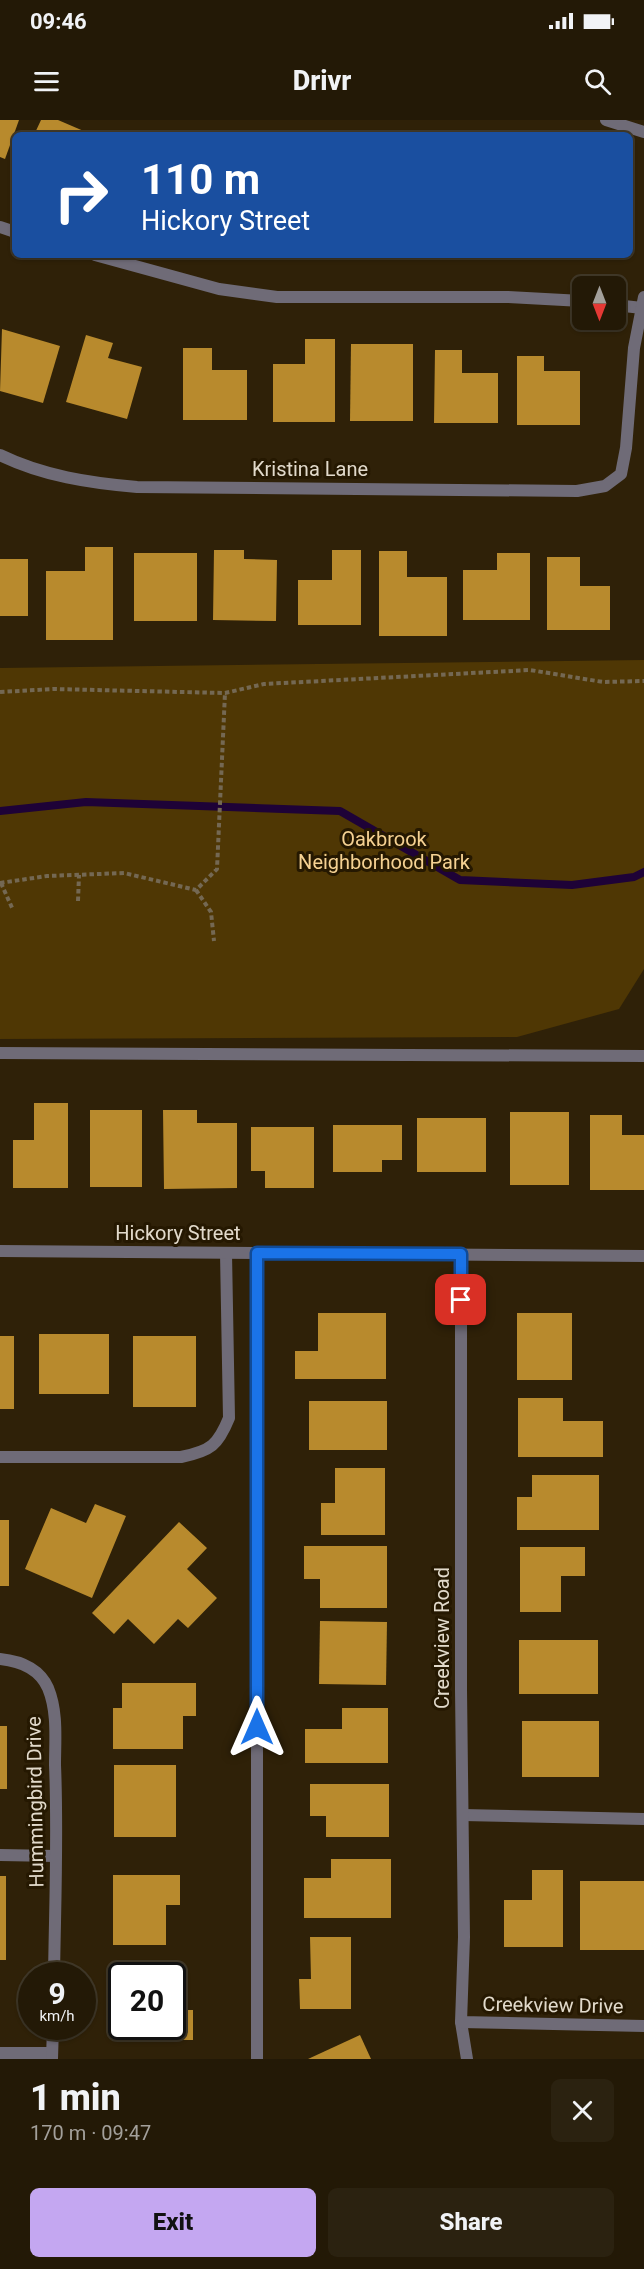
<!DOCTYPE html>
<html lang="en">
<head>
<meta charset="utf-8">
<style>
  :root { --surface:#231906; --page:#2b2210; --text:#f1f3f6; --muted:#a3a09b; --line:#403828; --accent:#c4a7f1 }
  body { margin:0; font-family:Roboto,sans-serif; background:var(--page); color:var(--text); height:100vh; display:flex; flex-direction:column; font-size:22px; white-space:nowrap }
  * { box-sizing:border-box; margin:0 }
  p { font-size:20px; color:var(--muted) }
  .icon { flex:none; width:33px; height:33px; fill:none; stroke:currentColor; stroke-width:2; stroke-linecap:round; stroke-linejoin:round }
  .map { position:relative; height:1939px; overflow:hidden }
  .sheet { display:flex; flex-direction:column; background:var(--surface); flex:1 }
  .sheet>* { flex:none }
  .guide { position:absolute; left:12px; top:12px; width:621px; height:126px; border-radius:9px; box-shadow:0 2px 4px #0004,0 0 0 2px var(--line); background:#1a4fa0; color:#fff; overflow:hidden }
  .needle { width:39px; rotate:180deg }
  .tools { position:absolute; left:572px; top:156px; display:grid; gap:12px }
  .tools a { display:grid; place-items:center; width:54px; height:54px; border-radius:9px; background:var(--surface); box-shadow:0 2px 4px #0004,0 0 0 2px var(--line); font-size:30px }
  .speed { position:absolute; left:18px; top:1842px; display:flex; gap:12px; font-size:30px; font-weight:700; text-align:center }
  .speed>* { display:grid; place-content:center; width:78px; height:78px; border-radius:50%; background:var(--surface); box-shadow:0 2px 4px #0004,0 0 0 2px var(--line); line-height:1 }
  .speed small { font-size:15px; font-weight:400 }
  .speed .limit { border:3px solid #111; border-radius:9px; background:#fff; color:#111 }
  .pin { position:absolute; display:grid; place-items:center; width:51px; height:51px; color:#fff; margin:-26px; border-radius:12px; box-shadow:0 3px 9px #0006 }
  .me { position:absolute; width:66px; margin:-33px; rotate:0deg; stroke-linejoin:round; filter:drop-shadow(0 0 4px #0008) }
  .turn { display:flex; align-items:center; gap:21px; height:126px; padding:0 30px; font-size:27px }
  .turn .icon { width:78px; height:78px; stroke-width:2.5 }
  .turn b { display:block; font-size:42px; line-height:51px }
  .round { display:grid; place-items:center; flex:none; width:63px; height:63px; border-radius:9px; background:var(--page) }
  .head { display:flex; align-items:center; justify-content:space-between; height:102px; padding:0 30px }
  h1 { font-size:36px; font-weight:800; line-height:45px }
  .action { display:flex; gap:12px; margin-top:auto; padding:12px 30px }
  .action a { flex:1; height:69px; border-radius:9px; background:var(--accent); color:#111; font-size:24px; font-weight:800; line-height:69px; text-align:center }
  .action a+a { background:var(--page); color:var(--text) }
  .status { display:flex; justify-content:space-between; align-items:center; height:42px; padding:0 30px; background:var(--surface); direction:ltr }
  .status svg { height:16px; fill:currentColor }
  header { display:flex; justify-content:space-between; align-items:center; height:78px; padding:0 30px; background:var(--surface); font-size:27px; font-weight:800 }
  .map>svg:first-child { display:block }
  .green { fill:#4f3704 }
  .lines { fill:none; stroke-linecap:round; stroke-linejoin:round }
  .stream { stroke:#1e0237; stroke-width:8 }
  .building { fill:#b88a2d }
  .path { stroke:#746853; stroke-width:4; stroke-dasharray:4.5 3; stroke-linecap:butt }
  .service { stroke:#6f6b77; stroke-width:12 }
  .minor { stroke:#6f6b77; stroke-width:12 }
  .tertiary { stroke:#6f6b77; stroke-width:12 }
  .route-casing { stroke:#114b97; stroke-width:15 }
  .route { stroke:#1a73e8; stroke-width:10 }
  .labels { text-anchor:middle; stroke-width:6; stroke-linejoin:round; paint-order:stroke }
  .street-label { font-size:20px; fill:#e2dacb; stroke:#251801 }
  .park-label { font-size:20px; fill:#f5d192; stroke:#251801 }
</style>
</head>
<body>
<div class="status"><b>09:46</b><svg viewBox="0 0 49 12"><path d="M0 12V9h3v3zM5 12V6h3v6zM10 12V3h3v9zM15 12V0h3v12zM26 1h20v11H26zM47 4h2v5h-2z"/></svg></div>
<header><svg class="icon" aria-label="menu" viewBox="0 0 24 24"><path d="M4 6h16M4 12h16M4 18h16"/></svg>Drivr<svg class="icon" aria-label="search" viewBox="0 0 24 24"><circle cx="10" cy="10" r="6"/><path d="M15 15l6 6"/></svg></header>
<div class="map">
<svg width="644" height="1939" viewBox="0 0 644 1939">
  <rect width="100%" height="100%" fill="#2f2108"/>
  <path class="green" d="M 644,540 L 644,849 L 619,889 L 517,917 L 0,919 L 0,548 Z"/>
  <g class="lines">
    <path class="stream" d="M 0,691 L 86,682 L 340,691 L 460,760 L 572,765 L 634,757 L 644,752"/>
  </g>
  <g class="building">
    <path d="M 0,0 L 19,0 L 5,39 L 0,37 Z"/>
    <path d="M 41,0 L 58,0 L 93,15 L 34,15 Z"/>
    <path d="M 2,209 L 60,226 L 43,283 L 0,271 Z"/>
    <path d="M 86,215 L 113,223 L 108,238 L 142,247 L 127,299 L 66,282 Z"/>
    <path d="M 305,219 L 335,219 L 335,302 L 273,302 L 273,244 L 305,244 Z"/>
    <path d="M 351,224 L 413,224 L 413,301 L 350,301 Z"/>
    <path d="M 183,228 L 212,228 L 212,250 L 247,250 L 247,300 L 183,300 Z"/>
    <path d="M 435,230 L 462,230 L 462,253 L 498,253 L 498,303 L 434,303 Z"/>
    <path d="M 517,236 L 544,236 L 544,251 L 580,251 L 580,305 L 517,305 Z"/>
    <path d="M 85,427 L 113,427 L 113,520 L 46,520 L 46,451 L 85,451 Z"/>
    <path d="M 214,430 L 244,430 L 244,439 L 277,440 L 276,501 L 213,500 Z"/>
    <path d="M 332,430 L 361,430 L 361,505 L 298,505 L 298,460 L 332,460 Z"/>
    <path d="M 379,431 L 407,431 L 407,457 L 447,457 L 447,516 L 379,516 Z"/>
    <rect x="134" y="433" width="63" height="68"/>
    <path d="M 497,433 L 530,433 L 530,500 L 463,500 L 463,450 L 497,450 Z"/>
    <path d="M 547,437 L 580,437 L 580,466 L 610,466 L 610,510 L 547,510 Z"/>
    <rect x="0" y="439" width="28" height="57"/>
    <path d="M 34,983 L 68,983 L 68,1068 L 13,1068 L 13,1020 L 34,1020 Z"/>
    <rect x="90" y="990" width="52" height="77"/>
    <path d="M 163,990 L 197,990 L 197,1003 L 237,1003 L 237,1068 L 164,1069 Z"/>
    <rect x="510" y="992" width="59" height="73"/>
    <path d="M 590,995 L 622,995 L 622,1015 L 644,1015 L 644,1070 L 590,1070 Z"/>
    <rect x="417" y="998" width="69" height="54"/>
    <path d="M 333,1005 L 402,1005 L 402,1040 L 382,1040 L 382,1052 L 333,1052 Z"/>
    <path d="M 251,1007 L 314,1007 L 314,1068 L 265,1068 L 265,1051 L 251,1051 Z"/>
    <path d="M 318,1193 L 386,1193 L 386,1259 L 295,1259 L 295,1231 L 318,1231 Z"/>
    <rect x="517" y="1193" width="55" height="67"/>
    <rect x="39" y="1214" width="70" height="60"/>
    <rect x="0" y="1216" width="14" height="73"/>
    <rect x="133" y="1216" width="63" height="71"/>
    <path d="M 518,1278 L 563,1278 L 563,1301 L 603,1301 L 603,1337 L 518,1337 Z"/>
    <rect x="309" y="1281" width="78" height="49"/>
    <path d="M 335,1348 L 385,1348 L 385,1415 L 321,1415 L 321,1383 L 335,1383 Z"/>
    <path d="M 532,1355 L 599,1355 L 599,1410 L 517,1410 L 517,1377 L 532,1377 Z"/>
    <path d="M 95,1384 L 126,1396 L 92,1478 L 25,1449 L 51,1388 L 86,1403 Z"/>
    <rect x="0" y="1400" width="9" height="66"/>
    <path d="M 179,1402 L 207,1428 L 187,1449 L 217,1478 L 188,1508 L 178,1499 L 154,1524 L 128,1499 L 114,1514 L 92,1493 Z"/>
    <path d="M 304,1426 L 387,1426 L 387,1488 L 320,1488 L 320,1459 L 304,1459 Z"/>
    <path d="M 520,1427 L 585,1427 L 585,1456 L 561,1456 L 561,1492 L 520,1492 Z"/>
    <path d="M 320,1501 L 387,1502 L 386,1565 L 319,1564 Z"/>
    <rect x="519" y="1520" width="79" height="54"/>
    <path d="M 122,1563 L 196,1563 L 196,1596 L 183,1596 L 183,1629 L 113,1629 L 113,1588 L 122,1588 Z"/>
    <path d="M 342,1588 L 388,1588 L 388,1643 L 305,1643 L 305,1609 L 342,1609 Z"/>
    <rect x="522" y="1601" width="77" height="56"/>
    <rect x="0" y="1606" width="7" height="63"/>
    <rect x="114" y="1645" width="62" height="72"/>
    <path d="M 310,1664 L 389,1664 L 389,1717 L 326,1717 L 326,1696 L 310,1696 Z"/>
    <path d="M 331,1739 L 391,1739 L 391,1798 L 304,1798 L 304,1758 L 331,1758 Z"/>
    <path d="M 532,1750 L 563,1750 L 563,1827 L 504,1827 L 504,1780 L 532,1780 Z"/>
    <path d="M 113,1755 L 180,1755 L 180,1785 L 166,1785 L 166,1825 L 113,1825 Z"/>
    <rect x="0" y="1756" width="6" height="84"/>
    <rect x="580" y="1761" width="64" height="69"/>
    <path d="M 310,1817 L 351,1817 L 351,1889 L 300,1889 L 299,1859 L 311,1859 Z"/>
    <path d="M 115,1859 L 122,1859 L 122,1906 L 172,1906 L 172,1890 L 193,1890 L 193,1920 L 115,1920 Z"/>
    <path d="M 360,1915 L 371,1939 L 308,1939 Z"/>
  </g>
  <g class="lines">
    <g class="path">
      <path d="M 0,572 L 53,569 L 225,573 L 264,564 L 530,550 L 603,562 L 644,561"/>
      <path d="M 0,763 L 47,756 L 124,753 L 196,770 L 217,749 L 225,573"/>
      <path d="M 1,763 L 13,790"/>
      <path d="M 196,770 L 211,792 L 214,821"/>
      <path d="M 78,781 L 79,755"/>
    </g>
    <g class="service">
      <path d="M 0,107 L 15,112"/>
      <path d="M 95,135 L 219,169 L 277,177 L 508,177 L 582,181"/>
      <path d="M 615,185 L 642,188"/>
      <path d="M 0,933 L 644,936"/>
      <path d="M 257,1133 L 257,1939"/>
      <path d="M 0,1337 L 181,1337 C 211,1331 218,1325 229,1298 L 226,1133"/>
      <path d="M 463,1695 L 644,1699"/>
      <path d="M 0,1735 L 56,1736"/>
      <path d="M 461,1902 L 467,1939"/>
    </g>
    <g class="minor">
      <path d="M 606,0 L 644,12"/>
      <path d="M 0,335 C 43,356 90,363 137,367 L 577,371 L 605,366 L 621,354 L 626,328 L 634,228 L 644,177"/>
      <path d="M 461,1134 L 461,1570 L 464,1817 L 461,1902 L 644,1906"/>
      <path d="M 0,1539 C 20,1541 39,1548 48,1568 C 58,1592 55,1620 55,1645 C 58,1715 55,1785 54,1856"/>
      <path d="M 0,1933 L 52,1933"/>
      <path d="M 52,1939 L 53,1906"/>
    </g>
    <path class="tertiary" d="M 0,1131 L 644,1136"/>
  </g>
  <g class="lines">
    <g class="route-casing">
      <path id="route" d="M 257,1607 L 257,1133 L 461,1134 L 461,1180"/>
    </g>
    <use href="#route" class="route"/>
  </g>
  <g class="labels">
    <g class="street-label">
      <text x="310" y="356">Kristina Lane</text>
      <text x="178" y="1120">Hickory Street</text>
      <text transform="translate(442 1518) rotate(-90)" y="7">Creekview Road</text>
      <text transform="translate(35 1682) rotate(-91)" y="7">Hummingbird Drive</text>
      <text transform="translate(553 1885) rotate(1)" y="7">Creekview Drive</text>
    </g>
    <g class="park-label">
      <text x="384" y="726">Oakbrook<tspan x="384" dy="23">Neighborhood Park</tspan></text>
    </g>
  </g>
</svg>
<div class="tools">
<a><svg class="needle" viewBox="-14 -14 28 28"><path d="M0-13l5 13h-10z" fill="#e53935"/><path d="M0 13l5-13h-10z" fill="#a3a09b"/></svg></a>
</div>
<div class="speed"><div>9<small>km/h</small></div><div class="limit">20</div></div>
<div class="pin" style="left:461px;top:1180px;background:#d93025"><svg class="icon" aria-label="arrive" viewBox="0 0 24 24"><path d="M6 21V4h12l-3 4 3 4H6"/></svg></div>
<svg class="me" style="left:257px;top:1607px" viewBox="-20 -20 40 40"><path d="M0-17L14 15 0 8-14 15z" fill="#1a73e8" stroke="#fff" stroke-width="4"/></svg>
<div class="guide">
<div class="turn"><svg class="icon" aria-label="right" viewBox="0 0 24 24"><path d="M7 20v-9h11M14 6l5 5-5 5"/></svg><div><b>110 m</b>Hickory Street</div></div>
</div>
</div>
<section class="sheet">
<div class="head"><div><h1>1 min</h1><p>170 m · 09:47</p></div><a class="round"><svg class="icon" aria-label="close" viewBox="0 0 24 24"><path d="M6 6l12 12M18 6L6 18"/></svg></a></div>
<div class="action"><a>Exit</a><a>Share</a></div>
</section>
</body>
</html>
